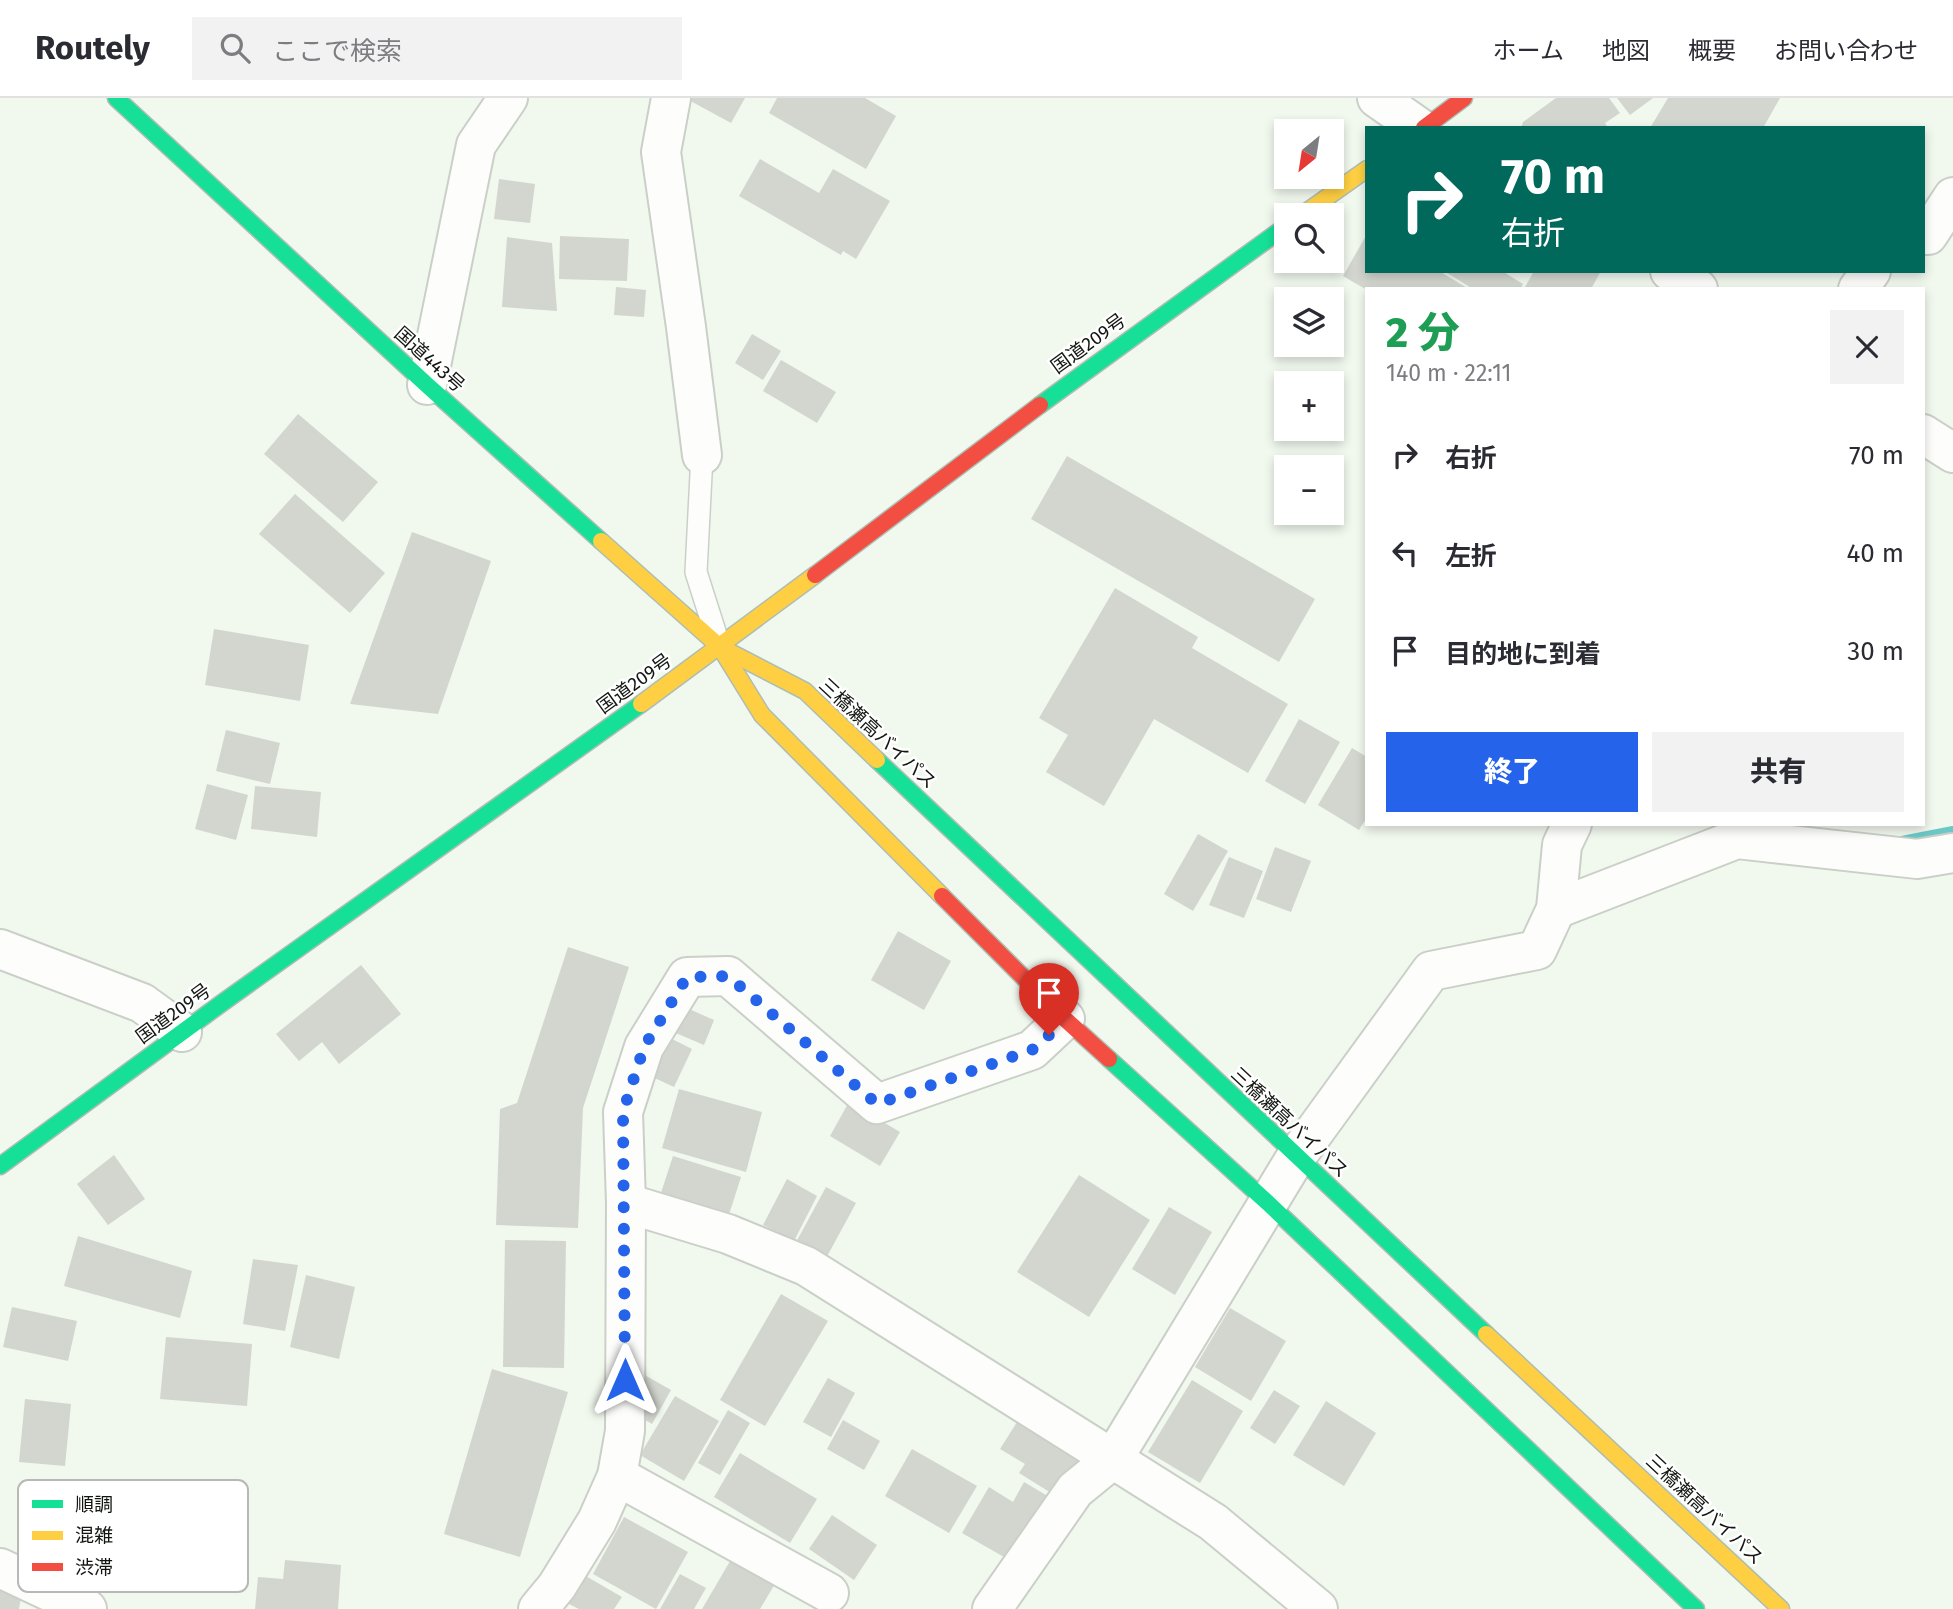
<!DOCTYPE html>
<html lang="ja">
<head>
<meta charset="utf-8">
<style>
  :root { --surface:#fff; --page:#f2f2f3; --text:#2b2b33; --muted:#7c7c81; --line:#e1e1e2; --accent:#2563eb }
  body { margin:0; font-family:"Fira Sans","Noto Sans JP",sans-serif; background:var(--page); color:var(--text); height:100vh; display:flex; flex-direction:column; font-size:26px; white-space:nowrap }
  * { box-sizing:border-box; margin:0 }
  p { font-size:23px; color:var(--muted) }
  .icon { flex:none; width:38px; height:38px; fill:none; stroke:currentColor; stroke-width:2; stroke-linecap:round; stroke-linejoin:round }
  .map { position:relative; flex:1; overflow:hidden }
  .drawer { position:absolute; left:1365px; top:189px; width:560px; height:539px; display:flex; flex-direction:column; background:var(--surface); border-radius:0px; box-shadow:0 4px 10px #0003 }
  .drawer>* { flex:none }
  .guide { position:absolute; left:1365px; top:28px; width:560px; height:147px; border-radius:0px; box-shadow:0 4px 10px #0003; background:#00695c; color:#fff; overflow:hidden }
  .needle { width:46px; rotate:210deg }
  .fabs { position:absolute; left:1274px; top:21px; display:grid; gap:14px }
  .fabs a { display:grid; place-items:center; width:70px; height:70px; border-radius:0px; background:var(--surface); box-shadow:0 4px 10px #0003; font-size:35px }
  .pin { position:absolute; display:grid; place-items:center; width:60px; height:60px; color:#fff; margin:-72px -30px; border-radius:50% 50% 50% 0; rotate:-45deg; box-shadow:0 0 7px #0007 }
  .pin .icon { rotate:45deg }
  .me { position:absolute; width:77px; margin:-38px; rotate:0deg; stroke-linejoin:round; filter:drop-shadow(0 0 5px #0008) }
  .turn { display:flex; align-items:center; gap:24px; height:147px; padding:0 21px; font-size:32px }
  .turn .icon { width:91px; height:91px; stroke-width:2.5 }
  .turn b { display:block; font-size:49px; line-height:60px }
  .round { display:grid; place-items:center; flex:none; width:74px; height:74px; border-radius:0px; background:var(--page) }
  .head { display:flex; align-items:center; justify-content:space-between; height:119px; padding:0 21px }
  h1 { font-size:42px; font-weight:800; line-height:52px; color:#1e9e55 }
  .cta { display:flex; gap:14px; margin-top:auto; padding:14px 21px }
  .cta a { flex:1; height:80px; border-radius:0px; background:var(--accent); color:#fff; font-size:28px; font-weight:800; line-height:80px; text-align:center }
  .cta a+a { background:var(--page); color:var(--text) }
  ul { padding:0; list-style:none }
  li { display:flex; align-items:center; gap:21px; height:98px; padding:0 21px }
  li div { flex:1 }
  li b { display:block; font-size:26px }
  li em { font-style:normal }
  header { display:flex; align-items:center; gap:42px; box-sizing:border-box; height:98px; padding:0 35px; background:var(--surface); border-bottom:2px solid var(--line) }
  header strong { font-size:33px }
  nav { display:flex; gap:38px; margin-inline-start:auto; font-size:24px }
  .search { width:490px; height:63px; background:var(--page); display:flex; align-items:center; gap:18px; box-sizing:border-box; padding:0 24px; border-radius:0px; color:var(--muted); font-size:26px }
  .map>svg:first-child { display:block }
  .lines { fill:none; stroke-linecap:round; stroke-linejoin:round }
  .stream { stroke:#6bc8c7; stroke-width:12 }
  .building { fill:#d3d6ce }
  .lane-casing { stroke:#cad0c8; stroke-width:24 }
  .street-casing { stroke:#cad0c8; stroke-width:42 }
  .fast-casing { stroke:#adbdb3; stroke-width:19 }
  .slow-casing { stroke:#adbdb3; stroke-width:19 }
  .jam-casing { stroke:#adbdb3; stroke-width:19 }
  .lane { stroke:#fdfefc; stroke-width:21 }
  .street { stroke:#fdfefc; stroke-width:38 }
  .fast { stroke:#16e098; stroke-width:16 }
  .slow { stroke:#ffcf43; stroke-width:16 }
  .jam { stroke:#f24e42; stroke-width:16 }
  .route { stroke:#2563eb; stroke-width:12; stroke-dasharray:0 21.6 }
  .labels { text-anchor:middle; stroke-width:5; stroke-linejoin:round; paint-order:stroke }
  .street-label { font-size:19px; fill:#121610; stroke:#fff }
  .key { fill:#fff; stroke:#b8b9b7; stroke-width:2 }
  .key-label { font-size:19px; fill:#121610 }
</style>
</head>
<body>
<header>
<strong>Routely</strong>
<div class="search"><svg class="icon" aria-label="search" viewBox="0 0 24 24"><circle cx="10" cy="10" r="6"/><path d="M15 15l6 6"/></svg>ここで検索</div>
<nav><a>ホーム</a><a>地図</a><a>概要</a><a>お問い合わせ</a></nav>
</header>
<div class="map">
<svg width="1953" height="1511" viewBox="0 0 1953 1511">
  <rect width="100%" height="100%" fill="#f1f8ee"/>
  <g class="lines">
    <path class="stream" d="M 1902,744 L 1953,734"/>
  </g>
  <g class="building">
    <path d="M 685,0 L 745,0 L 731,25 Z"/>
    <path d="M 777,0 L 865,0 L 896,18 L 866,71 L 769,15 Z"/>
    <path d="M 1556,0 L 1609,0 L 1620,15 L 1605,25 L 1608,30 L 1521,30 L 1523,24 Z"/>
    <path d="M 1617,0 L 1653,0 L 1630,17 Z"/>
    <path d="M 1668,0 L 1780,0 L 1763,30 L 1650,30 Z"/>
    <path d="M 760,61 L 819,95 L 833,71 L 890,103 L 856,161 L 843,153 L 841,157 L 739,98 Z"/>
    <path d="M 499,81 L 535,86 L 530,125 L 494,121 Z"/>
    <path d="M 1367,136 L 1367,173 L 1439,173 L 1469,191 L 1367,192 L 1343,178 Z"/>
    <path d="M 560,138 L 629,141 L 627,183 L 559,181 Z"/>
    <path d="M 507,139 L 552,145 L 557,213 L 502,209 Z"/>
    <path d="M 1444,173 L 1502,173 L 1523,186 L 1520,191 L 1473,191 Z"/>
    <path d="M 1534,173 L 1601,173 L 1591,191 L 1524,191 Z"/>
    <path d="M 616,189 L 646,192 L 644,219 L 614,217 Z"/>
    <path d="M 752,236 L 781,253 L 763,282 L 735,265 Z"/>
    <path d="M 781,262 L 836,294 L 817,325 L 763,293 Z"/>
    <path d="M 298,316 L 378,384 L 343,424 L 264,356 Z"/>
    <path d="M 1067,358 L 1315,501 L 1279,564 L 1031,421 Z"/>
    <path d="M 295,396 L 385,475 L 350,515 L 259,436 Z"/>
    <path d="M 412,434 L 491,463 L 438,616 L 350,606 Z"/>
    <path d="M 1115,490 L 1198,539 L 1192,550 L 1288,606 L 1248,675 L 1154,621 L 1104,708 L 1046,674 L 1068,637 L 1039,620 Z"/>
    <path d="M 214,531 L 309,547 L 300,603 L 205,587 Z"/>
    <path d="M 1299,621 L 1340,644 L 1305,706 L 1265,683 Z"/>
    <path d="M 226,632 L 280,645 L 270,686 L 216,673 Z"/>
    <path d="M 1352,650 L 1367,659 L 1367,719 L 1359,732 L 1318,707 Z"/>
    <path d="M 207,686 L 248,697 L 236,742 L 195,731 Z"/>
    <path d="M 255,688 L 321,694 L 317,739 L 251,731 Z"/>
    <path d="M 1198,736 L 1228,753 L 1193,813 L 1164,796 Z"/>
    <path d="M 1275,749 L 1311,763 L 1291,814 L 1256,801 Z"/>
    <path d="M 1229,759 L 1263,773 L 1244,820 L 1209,807 Z"/>
    <path d="M 898,833 L 951,863 L 924,912 L 871,882 Z"/>
    <path d="M 568,849 L 629,869 L 583,1010 L 578,1130 L 496,1127 L 500,1011 L 517,1005 Z"/>
    <path d="M 361,867 L 401,916 L 339,966 L 322,944 L 299,963 L 276,936 Z"/>
    <path d="M 682,908 L 714,922 L 704,947 L 671,933 Z"/>
    <path d="M 666,938 L 692,951 L 674,989 L 648,977 Z"/>
    <path d="M 679,991 L 762,1014 L 746,1074 L 662,1050 Z"/>
    <path d="M 849,1004 L 900,1034 L 880,1068 L 830,1038 Z"/>
    <path d="M 114,1057 L 145,1101 L 108,1127 L 77,1086 Z"/>
    <path d="M 673,1058 L 741,1079 L 726,1126 L 658,1104 Z"/>
    <path d="M 1079,1077 L 1150,1122 L 1089,1219 L 1017,1174 Z"/>
    <path d="M 787,1081 L 817,1098 L 794,1143 L 763,1127 Z"/>
    <path d="M 826,1089 L 856,1105 L 824,1164 L 794,1148 Z"/>
    <path d="M 1169,1109 L 1212,1134 L 1175,1197 L 1132,1171 Z"/>
    <path d="M 78,1138 L 192,1173 L 180,1220 L 64,1188 Z"/>
    <path d="M 505,1142 L 566,1143 L 564,1270 L 503,1269 Z"/>
    <path d="M 253,1161 L 298,1167 L 285,1233 L 243,1226 Z"/>
    <path d="M 306,1177 L 355,1189 L 339,1261 L 290,1249 Z"/>
    <path d="M 781,1196 L 828,1223 L 765,1328 L 720,1302 Z"/>
    <path d="M 12,1209 L 77,1223 L 68,1263 L 3,1249 Z"/>
    <path d="M 1230,1210 L 1286,1243 L 1251,1303 L 1195,1269 Z"/>
    <path d="M 166,1239 L 252,1246 L 247,1308 L 160,1301 Z"/>
    <path d="M 492,1271 L 568,1294 L 520,1459 L 444,1436 Z"/>
    <path d="M 641,1275 L 671,1292 L 652,1326 L 635,1316 Z"/>
    <path d="M 828,1280 L 855,1295 L 831,1339 L 803,1324 Z"/>
    <path d="M 1192,1282 L 1243,1313 L 1200,1385 L 1148,1354 Z"/>
    <path d="M 1274,1292 L 1300,1308 L 1275,1346 L 1250,1330 Z"/>
    <path d="M 675,1298 L 719,1323 L 684,1383 L 640,1357 Z"/>
    <path d="M 25,1301 L 71,1306 L 65,1368 L 19,1364 Z"/>
    <path d="M 1326,1303 L 1376,1335 L 1344,1388 L 1293,1357 Z"/>
    <path d="M 1026,1310 L 1081,1359 L 1056,1398 L 1019,1375 L 1025,1366 L 1000,1351 Z"/>
    <path d="M 728,1312 L 750,1325 L 720,1377 L 698,1365 Z"/>
    <path d="M 843,1322 L 880,1343 L 864,1372 L 827,1351 Z"/>
    <path d="M 912,1351 L 977,1388 L 949,1435 L 885,1398 Z"/>
    <path d="M 740,1355 L 817,1401 L 790,1445 L 714,1399 Z"/>
    <path d="M 1024,1384 L 1056,1403 L 1018,1467 L 962,1435 L 989,1389 L 1013,1404 Z"/>
    <path d="M 832,1417 L 877,1447 L 854,1482 L 809,1451 Z"/>
    <path d="M 624,1419 L 688,1454 L 656,1511 L 593,1476 Z"/>
    <path d="M 736,1453 L 779,1479 L 760,1511 L 702,1511 Z"/>
    <path d="M 285,1462 L 341,1467 L 338,1511 L 255,1511 L 258,1479 L 283,1481 Z"/>
    <path d="M 680,1476 L 706,1490 L 694,1511 L 660,1511 Z"/>
    <path d="M 584,1477 L 622,1499 L 614,1511 L 579,1511 L 567,1505 Z"/>
    <path d="M 0,1490 L 22,1494 L 19,1511 L 0,1511 Z"/>
  </g>
  <g class="lines">
    <g class="lane-casing">
      <path id="lane" d="M 702,357 L 696,474 L 717,540"/>
    </g>
    <g class="street-casing">
      <g id="street">
        <path d="M 671,0 L 661,54 L 686,229 L 702,357"/>
        <path d="M 1377,0 L 1420,30"/>
        <path d="M 1923,137 L 1928,137 L 1953,99"/>
        <path d="M 1670,173 L 1698,191"/>
        <path d="M 1858,191 L 1871,173"/>
        <path d="M 427,287 L 476,47 L 508,0"/>
        <path d="M 1923,336 L 1953,355"/>
        <path d="M 1556,811 L 1737,741 L 1917,761 L 1953,755"/>
        <path d="M 0,851 L 142,905 L 182,934"/>
        <path d="M 626,1105 L 728,1136 L 806,1168 L 1213,1424 L 1318,1511"/>
        <path d="M 617,1378 L 829,1495"/>
        <path d="M 0,1470 L 87,1511"/>
        <path d="M 538,1511 L 557,1488 L 597,1423 L 617,1378 L 625,1333 L 626,1105 L 623,1014 L 644,949 L 687,879 L 728,878 L 877,1006 L 1032,952 L 1065,921"/>
        <path d="M 992,1511 L 1075,1392 L 1113,1361 L 1296,1059 L 1431,873 L 1537,852 L 1556,811 L 1562,747 L 1572,726"/>
      </g>
    </g>
    <g class="fast-casing">
      <g id="fast">
        <path d="M 116,0 L 427,287 L 601,443"/>
        <path d="M 1040,307 L 1286,128"/>
        <path d="M 877,662 L 1486,1236"/>
        <path d="M 1109,961 L 1268,1105 L 1696,1511"/>
        <path d="M 0,1068 L 222,905 L 641,606"/>
      </g>
    </g>
    <g class="slow-casing">
      <g id="slow">
        <path d="M 1302,117 L 1367,71"/>
        <path d="M 601,443 L 720,549 L 805,593 L 877,662"/>
        <path d="M 720,549 L 762,617 L 942,798"/>
        <path d="M 641,606 L 815,477"/>
        <path d="M 1486,1236 L 1781,1511"/>
      </g>
    </g>
    <g class="jam-casing">
      <g id="jam">
        <path d="M 1424,30 L 1464,0"/>
        <path d="M 815,477 L 1040,307"/>
        <path d="M 942,798 L 1065,921 L 1109,961"/>
      </g>
    </g>
    <use href="#lane" class="lane"/>
    <use href="#street" class="street"/>
    <use href="#fast" class="fast"/>
    <use href="#slow" class="slow"/>
    <use href="#jam" class="jam"/>
  </g>
  <g class="lines">
    <path class="route" d="M 625,1282 L 623,1014 L 644,949 L 687,879 L 728,878 L 877,1006 L 1032,952 L 1049,937"/>
  </g>
  <g class="labels">
    <g class="street-label">
      <text transform="translate(1088 245) rotate(-36)" y="7">国道209号</text>
      <text transform="translate(430 261) rotate(42)" y="7">国道443号</text>
      <text transform="translate(634 585) rotate(-36)" y="7">国道209号</text>
      <text transform="translate(878 635) rotate(43)" y="7">三橋瀬高バイパス</text>
      <text transform="translate(173 915) rotate(-36)" y="7">国道209号</text>
      <text transform="translate(1290 1024) rotate(43)" y="7">三橋瀬高バイパス</text>
      <text transform="translate(1705 1411) rotate(43)" y="7">三橋瀬高バイパス</text>
    </g>
  </g>
  <rect x="18" y="1382" width="230" height="112" rx="10" class="key"/>
  <rect x="32" y="1402" width="31" height="8" fill="#16e098"/>
  <rect x="32" y="1433" width="31" height="9" fill="#ffcf43"/>
  <rect x="32" y="1465" width="31" height="8" fill="#f24e42"/>
  <g class="key-label">
    <text x="75" y="1413">順調</text>
    <text x="75" y="1444">混雑</text>
    <text x="75" y="1476">渋滞</text>
  </g>
</svg>
<div class="fabs">
<a><svg class="needle" viewBox="-14 -14 28 28"><path d="M0-13l5 13h-10z" fill="#e53935"/><path d="M0 13l5-13h-10z" fill="#7c7c81"/></svg></a>
<a><svg class="icon" aria-label="search" viewBox="0 0 24 24"><circle cx="10" cy="10" r="6"/><path d="M15 15l6 6"/></svg></a>
<a><svg class="icon" aria-label="layers" viewBox="0 0 24 24"><path d="M12 4l9 5-9 5-9-5zM3 14l9 5 9-5"/></svg></a>
<a>+</a>
<a>−</a>
</div>
<div class="pin" style="left:1049px;top:937px;background:#d93025"><svg class="icon" aria-label="arrive" viewBox="0 0 24 24"><path d="M6 21V4h12l-3 4 3 4H6"/></svg></div>
<svg class="me" style="left:625px;top:1282px" viewBox="-20 -20 40 40"><path d="M0-17L14 15 0 8-14 15z" fill="#2563eb" stroke="#fff" stroke-width="4"/></svg>
<div class="guide">
<div class="turn"><svg class="icon" aria-label="right" viewBox="0 0 24 24"><path d="M7 20v-9h11M14 6l5 5-5 5"/></svg><div><b>70 m</b>右折</div></div>
</div>
<section class="drawer">
<div class="head"><div><h1>2 分</h1><p>140 m · 22:11</p></div><a class="round"><svg class="icon" aria-label="close" viewBox="0 0 24 24"><path d="M6 6l12 12M18 6L6 18"/></svg></a></div>
<ul>
<li><svg class="icon" aria-label="right" viewBox="0 0 24 24"><path d="M7 20v-9h11M14 6l5 5-5 5"/></svg><div><b>右折</b></div><em>70 m</em></li>
<li><svg class="icon" aria-label="left" viewBox="0 0 24 24"><path d="M17 20v-9H6M10 6l-5 5 5 5"/></svg><div><b>左折</b></div><em>40 m</em></li>
<li><svg class="icon" aria-label="arrive" viewBox="0 0 24 24"><path d="M6 21V4h12l-3 4 3 4H6"/></svg><div><b>目的地に到着</b></div><em>30 m</em></li>
</ul>
<div class="cta"><a>終了</a><a>共有</a></div>
</section>
</div>
</body>
</html>
